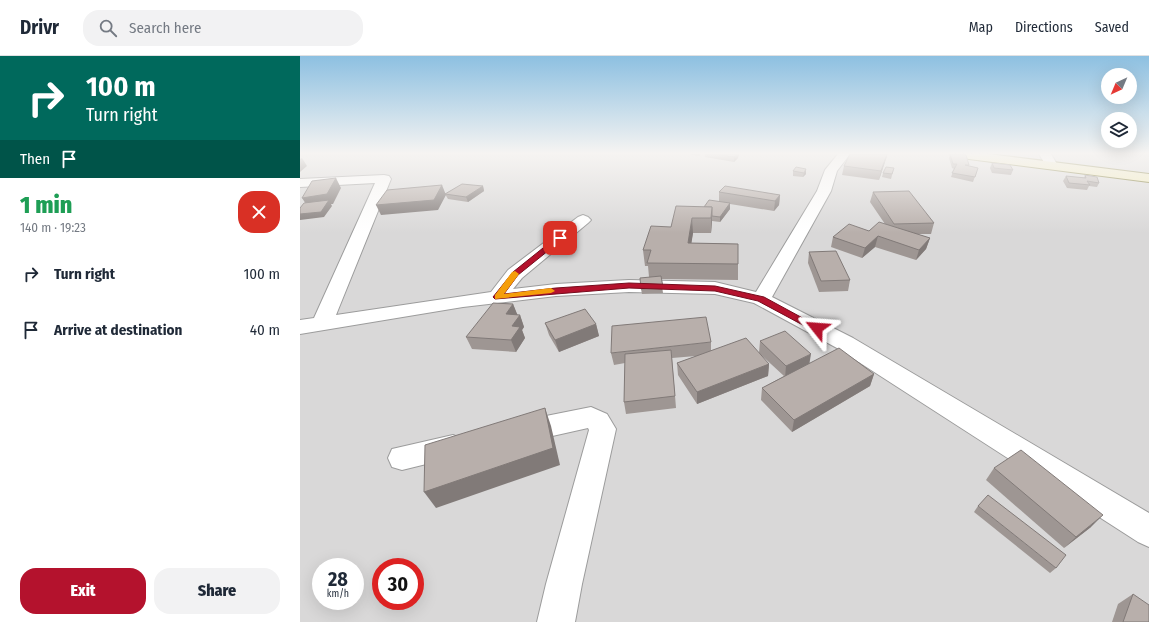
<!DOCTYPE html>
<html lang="en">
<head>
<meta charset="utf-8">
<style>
  :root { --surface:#fff; --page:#f2f2f3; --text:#1f2937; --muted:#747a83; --line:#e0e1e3; --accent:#b4122d }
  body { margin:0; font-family:"Fira Sans Condensed",sans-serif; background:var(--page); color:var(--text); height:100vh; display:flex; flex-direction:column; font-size:15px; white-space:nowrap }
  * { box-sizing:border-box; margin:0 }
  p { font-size:13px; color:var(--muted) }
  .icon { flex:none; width:22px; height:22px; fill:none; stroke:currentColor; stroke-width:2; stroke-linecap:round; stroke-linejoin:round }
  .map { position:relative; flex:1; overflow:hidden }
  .sheet { display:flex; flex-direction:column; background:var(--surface); width:300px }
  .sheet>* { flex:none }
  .top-card { background:#00695c; color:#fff; overflow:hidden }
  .needle { width:26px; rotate:224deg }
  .controls { position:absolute; left:801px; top:12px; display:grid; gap:8px }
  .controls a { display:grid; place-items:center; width:36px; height:36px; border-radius:50%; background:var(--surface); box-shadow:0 4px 16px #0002; font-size:20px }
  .speed { position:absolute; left:12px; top:502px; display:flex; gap:8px; font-size:20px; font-weight:700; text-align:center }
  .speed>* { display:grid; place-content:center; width:52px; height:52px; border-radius:50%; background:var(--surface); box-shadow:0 4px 16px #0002; line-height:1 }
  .speed small { font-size:10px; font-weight:400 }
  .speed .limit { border:6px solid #d22; background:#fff; color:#111 }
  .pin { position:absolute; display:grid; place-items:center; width:34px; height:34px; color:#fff; margin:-17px; border-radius:8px; box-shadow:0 2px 6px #0006 }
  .me { position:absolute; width:44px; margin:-22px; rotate:298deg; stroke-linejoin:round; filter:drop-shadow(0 0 3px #0008) }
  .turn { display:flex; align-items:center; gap:14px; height:84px; padding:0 20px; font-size:18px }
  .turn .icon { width:52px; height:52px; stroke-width:2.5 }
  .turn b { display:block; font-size:28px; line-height:34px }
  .then { display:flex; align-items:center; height:38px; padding:0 20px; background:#0003; gap:8px; font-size:15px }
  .round { display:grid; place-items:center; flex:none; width:42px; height:42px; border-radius:16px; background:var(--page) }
  .head { display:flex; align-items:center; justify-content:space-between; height:68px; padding:0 20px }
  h1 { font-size:24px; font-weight:800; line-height:30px; color:#1e9e55 }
  .button { display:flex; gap:8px; margin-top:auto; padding:8px 20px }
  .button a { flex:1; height:46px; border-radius:16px; background:var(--accent); color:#fff; font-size:16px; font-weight:800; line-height:46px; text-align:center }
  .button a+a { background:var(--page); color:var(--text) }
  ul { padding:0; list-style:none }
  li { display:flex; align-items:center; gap:12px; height:56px; padding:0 20px }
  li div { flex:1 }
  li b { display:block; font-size:15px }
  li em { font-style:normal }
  header { display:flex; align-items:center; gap:24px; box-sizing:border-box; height:56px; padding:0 20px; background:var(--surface); border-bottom:1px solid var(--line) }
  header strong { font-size:19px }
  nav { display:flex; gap:22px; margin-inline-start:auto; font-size:14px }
  .search { width:280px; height:36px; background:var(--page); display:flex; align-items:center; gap:10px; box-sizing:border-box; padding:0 14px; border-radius:16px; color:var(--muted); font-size:15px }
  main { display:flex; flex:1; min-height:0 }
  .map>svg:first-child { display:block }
  .residential { fill:#d9d8d8; fill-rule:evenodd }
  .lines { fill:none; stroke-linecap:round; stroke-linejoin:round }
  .street-casing { stroke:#9c9c9c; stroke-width:2 }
  .secondary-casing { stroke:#66610e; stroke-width:2 }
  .street { fill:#fff; fill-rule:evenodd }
  .secondary { fill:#f3ecb8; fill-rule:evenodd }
  .wall { fill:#9e9693 }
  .shaded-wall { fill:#817a78 }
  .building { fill:#b8afab; stroke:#817a78 }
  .route { fill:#b4122d; stroke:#750c1d }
  .slow { fill:#f59e0b }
</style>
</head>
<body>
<header>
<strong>Drivr</strong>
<div class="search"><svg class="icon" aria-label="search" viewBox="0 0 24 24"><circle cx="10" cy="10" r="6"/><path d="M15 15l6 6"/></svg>Search here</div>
<nav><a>Map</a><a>Directions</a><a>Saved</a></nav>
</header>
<main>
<section class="sheet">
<div class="top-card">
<div class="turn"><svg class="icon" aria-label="right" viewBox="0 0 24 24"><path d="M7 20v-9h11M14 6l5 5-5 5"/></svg><div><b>100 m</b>Turn right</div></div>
<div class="then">Then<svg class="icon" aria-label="arrive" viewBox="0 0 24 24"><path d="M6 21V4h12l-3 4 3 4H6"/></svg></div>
</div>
<div class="head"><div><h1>1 min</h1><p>140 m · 19:23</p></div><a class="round" style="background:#d93025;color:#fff"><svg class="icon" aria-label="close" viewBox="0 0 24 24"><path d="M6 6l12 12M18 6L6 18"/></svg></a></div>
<ul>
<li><svg class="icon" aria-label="right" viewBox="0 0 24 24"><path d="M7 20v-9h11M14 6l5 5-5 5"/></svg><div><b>Turn right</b></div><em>100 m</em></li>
<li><svg class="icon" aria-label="arrive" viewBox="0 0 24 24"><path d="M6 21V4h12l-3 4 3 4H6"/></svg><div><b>Arrive at destination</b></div><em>40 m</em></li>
</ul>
<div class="button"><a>Exit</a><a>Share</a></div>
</section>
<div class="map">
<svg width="849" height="566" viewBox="0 0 849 566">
  <rect width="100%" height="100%" fill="#ece6e1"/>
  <path class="residential" d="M 0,98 L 849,98 L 849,566 L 0,566 ZM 21,511 L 55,511 L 55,545 L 21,545 ZM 81,511 L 115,511 L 115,545 L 81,545 Z"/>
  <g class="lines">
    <g class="street-casing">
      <g id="street">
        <path d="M 538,98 L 550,98 L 537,115 L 531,135 L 472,241 L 553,282 L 849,457 L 849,491 L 838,486 L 537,292 L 454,247 L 415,238 L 329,236 L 256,240 L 163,251 L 0,278 L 0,264 L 14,262 L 75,127 L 0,131 L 0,123 L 84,119 L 89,120 L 91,123 L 36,259 L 191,236 L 208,214 L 278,161 L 283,159 L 288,161 L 291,164 L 288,167 L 222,222 L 213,233 L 256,228 L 329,224 L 415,226 L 456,236 L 517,135 L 525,114 Z"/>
        <path d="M 739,98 L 751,98 L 758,110 L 756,113 L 748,113 Z"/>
        <path d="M 291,351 L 307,358 L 316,373 L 282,528 L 275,566 L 237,566 L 246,528 L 289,374 L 288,372 L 221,387 L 211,384 L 207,376 L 211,368 L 221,365 Z"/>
        <path d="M 153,379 L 163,383 L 167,391 L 163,399 L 102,414 L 92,411 L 88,402 L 92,393 Z"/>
      </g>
    </g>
    <g class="secondary-casing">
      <path id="secondary" d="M 655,98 L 689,98 L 849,118 L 849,126 L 661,102 L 657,101 Z"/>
    </g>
    <use href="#street" class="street"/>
    <use href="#secondary" class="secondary"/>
  </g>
  <g class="wall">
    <path d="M 387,98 L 401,98 L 399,100 Z"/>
    <path d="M 405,98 L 439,98 L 438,102 L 434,106 L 405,101 Z"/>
    <path d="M 650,98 L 669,109 L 669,110 L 678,112 L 673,126 L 651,121 L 654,113 L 652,112 L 649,102 Z"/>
    <path d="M 587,100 L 579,124 L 542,119 L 544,110 Z"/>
    <path d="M 692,107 L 713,114 L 711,119 L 692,117 L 690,112 Z"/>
    <path d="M 594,112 L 591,123 L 582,121 L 583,117 Z"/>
    <path d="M 506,113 L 506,118 L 503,121 L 493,120 L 493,115 Z"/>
    <path d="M 785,119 L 799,127 L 797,131 L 789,130 L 787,134 L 767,132 L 763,125 L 766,120 L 784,122 Z"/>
    <path d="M 183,130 L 184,135 L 168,146 L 148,143 L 145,138 Z"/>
    <path d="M 419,136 L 480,139 L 479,149 L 474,155 L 430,148 L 430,153 L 420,166 L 412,165 L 411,177 L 393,177 L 391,187 L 438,188 L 438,224 L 361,223 L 363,237 L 342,238 L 341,233 L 349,221 L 348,210 L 345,210 L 343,194 L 371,171 L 404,151 L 419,146 Z"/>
    <path d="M 573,136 L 634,167 L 631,178 L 616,178 L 630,182 L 626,193 L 616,204 L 575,191 L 562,202 L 531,191 L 533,181 L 569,175 L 585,168 L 570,146 Z"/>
    <path d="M 509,196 L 550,224 L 548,235 L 519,236 L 508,207 Z"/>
    <path d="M 213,248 L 217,259 L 220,259 L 224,271 L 222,274 L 225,282 L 216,296 L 172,293 L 166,281 Z"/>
    <path d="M 245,267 L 296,268 L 299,280 L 259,296 L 249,279 Z"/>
    <path d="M 460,285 L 510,307 L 574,318 L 570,330 L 492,376 L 461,344 L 462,332 L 484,320 L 459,297 Z"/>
    <path d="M 411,286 L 411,294 L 469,308 L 468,320 L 397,348 L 378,319 L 377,307 L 396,300 L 372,302 L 376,352 L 326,358 L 324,346 L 325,307 L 314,309 L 311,297 Z"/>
    <path d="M 694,412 L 791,471 L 764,492 L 686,424 Z"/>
    <path d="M 678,450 L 756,512 L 750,517 L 674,456 Z"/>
    <path d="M 833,538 L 849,566 L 812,566 L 818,548 Z"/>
  </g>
  <g class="shaded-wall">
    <path d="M 438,98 L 439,98 L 438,102 L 434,106 L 434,101 Z"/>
    <path d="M 587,98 L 588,98 L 587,100 L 579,124 L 581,115 Z"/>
    <path d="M 2,102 L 7,110 L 0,116 L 0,103 Z"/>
    <path d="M 506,113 L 506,118 L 503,121 L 504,117 Z"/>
    <path d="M 36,122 L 41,132 L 33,148 L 31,148 L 32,150 L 24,161 L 0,164 L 0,158 L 8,151 L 2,142 Z"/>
    <path d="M 142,129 L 146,139 L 138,154 L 81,159 L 76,149 Z"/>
    <path d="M 183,130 L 184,135 L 168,146 L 166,141 Z"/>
    <path d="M 480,139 L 479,149 L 474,155 L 475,145 Z"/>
    <path d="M 430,147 L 430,153 L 420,166 L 420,161 Z"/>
    <path d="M 412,151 L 412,165 L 411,177 L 411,162 Z"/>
    <path d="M 392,162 L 393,177 L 389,203 L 388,187 Z"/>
    <path d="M 578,180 L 575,191 L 562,202 L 565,192 Z"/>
    <path d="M 630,182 L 626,193 L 616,204 L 619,194 Z"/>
    <path d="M 213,248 L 218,260 L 206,258 Z"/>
    <path d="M 220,259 L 224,271 L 222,274 L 225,282 L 216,296 L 211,284 L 212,270 Z"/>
    <path d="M 296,268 L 299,280 L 259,296 L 255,284 Z"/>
    <path d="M 511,298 L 509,310 L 485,322 L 486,310 Z"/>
    <path d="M 469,308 L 468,320 L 397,348 L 397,336 Z"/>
    <path d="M 574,318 L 570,330 L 492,376 L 494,364 Z"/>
    <path d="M 245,352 L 251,370 L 260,409 L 136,452 L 124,436 Z"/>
    <path d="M 803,459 L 791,471 L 764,492 L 776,481 Z"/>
  </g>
  <g class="building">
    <path d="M 416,98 L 438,98 L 434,101 Z"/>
    <path d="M 550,98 L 587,98 L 581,115 L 544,110 Z"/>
    <path d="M 650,98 L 666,99 L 669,109 L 665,109 L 678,112 L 675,121 L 652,117 L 657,108 L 653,108 Z"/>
    <path d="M 692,107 L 710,109 L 713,114 L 694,112 Z"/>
    <path d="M 496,111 L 506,113 L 504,117 L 493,115 Z"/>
    <path d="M 586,111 L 594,112 L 592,118 L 583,117 Z"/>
    <path d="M 785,119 L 797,121 L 799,127 L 787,125 L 790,129 L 769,127 L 766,120 L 786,122 Z"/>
    <path d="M 36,122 L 27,138 L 2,142 L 12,125 Z"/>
    <path d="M 162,128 L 183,130 L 166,141 L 145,138 Z"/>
    <path d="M 142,129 L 134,144 L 76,149 L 87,134 Z"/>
    <path d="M 425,130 L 480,139 L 475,145 L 419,136 Z"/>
    <path d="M 609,135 L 634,167 L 594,168 L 573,136 Z"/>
    <path d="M 29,144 L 21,156 L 0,158 L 0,152 L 4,147 Z"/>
    <path d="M 409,144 L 430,147 L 420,161 L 412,160 L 412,151 L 404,151 Z"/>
    <path d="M 376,150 L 412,151 L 411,162 L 392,162 L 388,187 L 438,188 L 438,208 L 347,207 L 351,194 L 343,194 L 351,170 L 371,171 Z"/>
    <path d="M 579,166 L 630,182 L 619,194 L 578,180 L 565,192 L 533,181 L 549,168 L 569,175 Z"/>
    <path d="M 536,195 L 550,224 L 521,225 L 509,196 Z"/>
    <path d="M 361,220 L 363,231 L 341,233 L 340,222 Z"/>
    <path d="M 193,247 L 213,248 L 206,258 L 220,259 L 212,270 L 220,271 L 211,284 L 166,281 Z"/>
    <path d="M 285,253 L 296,268 L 255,284 L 245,267 Z"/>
    <path d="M 406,261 L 411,286 L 311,297 L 312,270 Z"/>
    <path d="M 485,275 L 511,298 L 486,310 L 460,285 Z"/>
    <path d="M 446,282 L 469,308 L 397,336 L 377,307 Z"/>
    <path d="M 539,292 L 574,318 L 494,364 L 462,332 Z"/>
    <path d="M 371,294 L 375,340 L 324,346 L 325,298 Z"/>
    <path d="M 245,352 L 253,392 L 124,436 L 125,389 Z"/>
    <path d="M 721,394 L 803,459 L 776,481 L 694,412 Z"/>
    <path d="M 688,439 L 766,499 L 756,512 L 678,450 Z"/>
    <path d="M 833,538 L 849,549 L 849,566 L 823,566 Z"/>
  </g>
  <linearGradient id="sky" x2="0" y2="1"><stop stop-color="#8dc0e1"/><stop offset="0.55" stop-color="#f6f4f2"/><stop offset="1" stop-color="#f6f4f2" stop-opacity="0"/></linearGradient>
  <rect width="849" height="177" fill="url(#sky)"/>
  <path class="route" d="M 258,180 L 264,182 L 218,219 L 204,238 L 256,232 L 329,227 L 415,230 L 464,241 L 521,272 L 517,275 L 514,275 L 458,245 L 415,235 L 329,232 L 195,243 L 193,241 L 213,216 Z"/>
  <path class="slow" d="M 215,215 L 219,218 L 204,238 L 251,232 L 255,235 L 251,237 L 195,243 L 195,239 L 212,216 Z"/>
</svg>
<div class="controls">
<a><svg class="needle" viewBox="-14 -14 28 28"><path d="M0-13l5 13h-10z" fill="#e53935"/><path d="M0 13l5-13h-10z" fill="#747a83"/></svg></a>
<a><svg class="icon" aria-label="layers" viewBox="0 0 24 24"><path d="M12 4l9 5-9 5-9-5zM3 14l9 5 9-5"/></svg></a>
</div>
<div class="speed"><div>28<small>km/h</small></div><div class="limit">30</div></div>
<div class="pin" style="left:260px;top:182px;background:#d93025"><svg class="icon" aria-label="arrive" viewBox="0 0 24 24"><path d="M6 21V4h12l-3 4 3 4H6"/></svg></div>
<svg class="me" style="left:517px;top:272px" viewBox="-20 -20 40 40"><path d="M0-17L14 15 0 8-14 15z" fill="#b4122d" stroke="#fff" stroke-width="4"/></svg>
</div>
</main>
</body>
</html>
